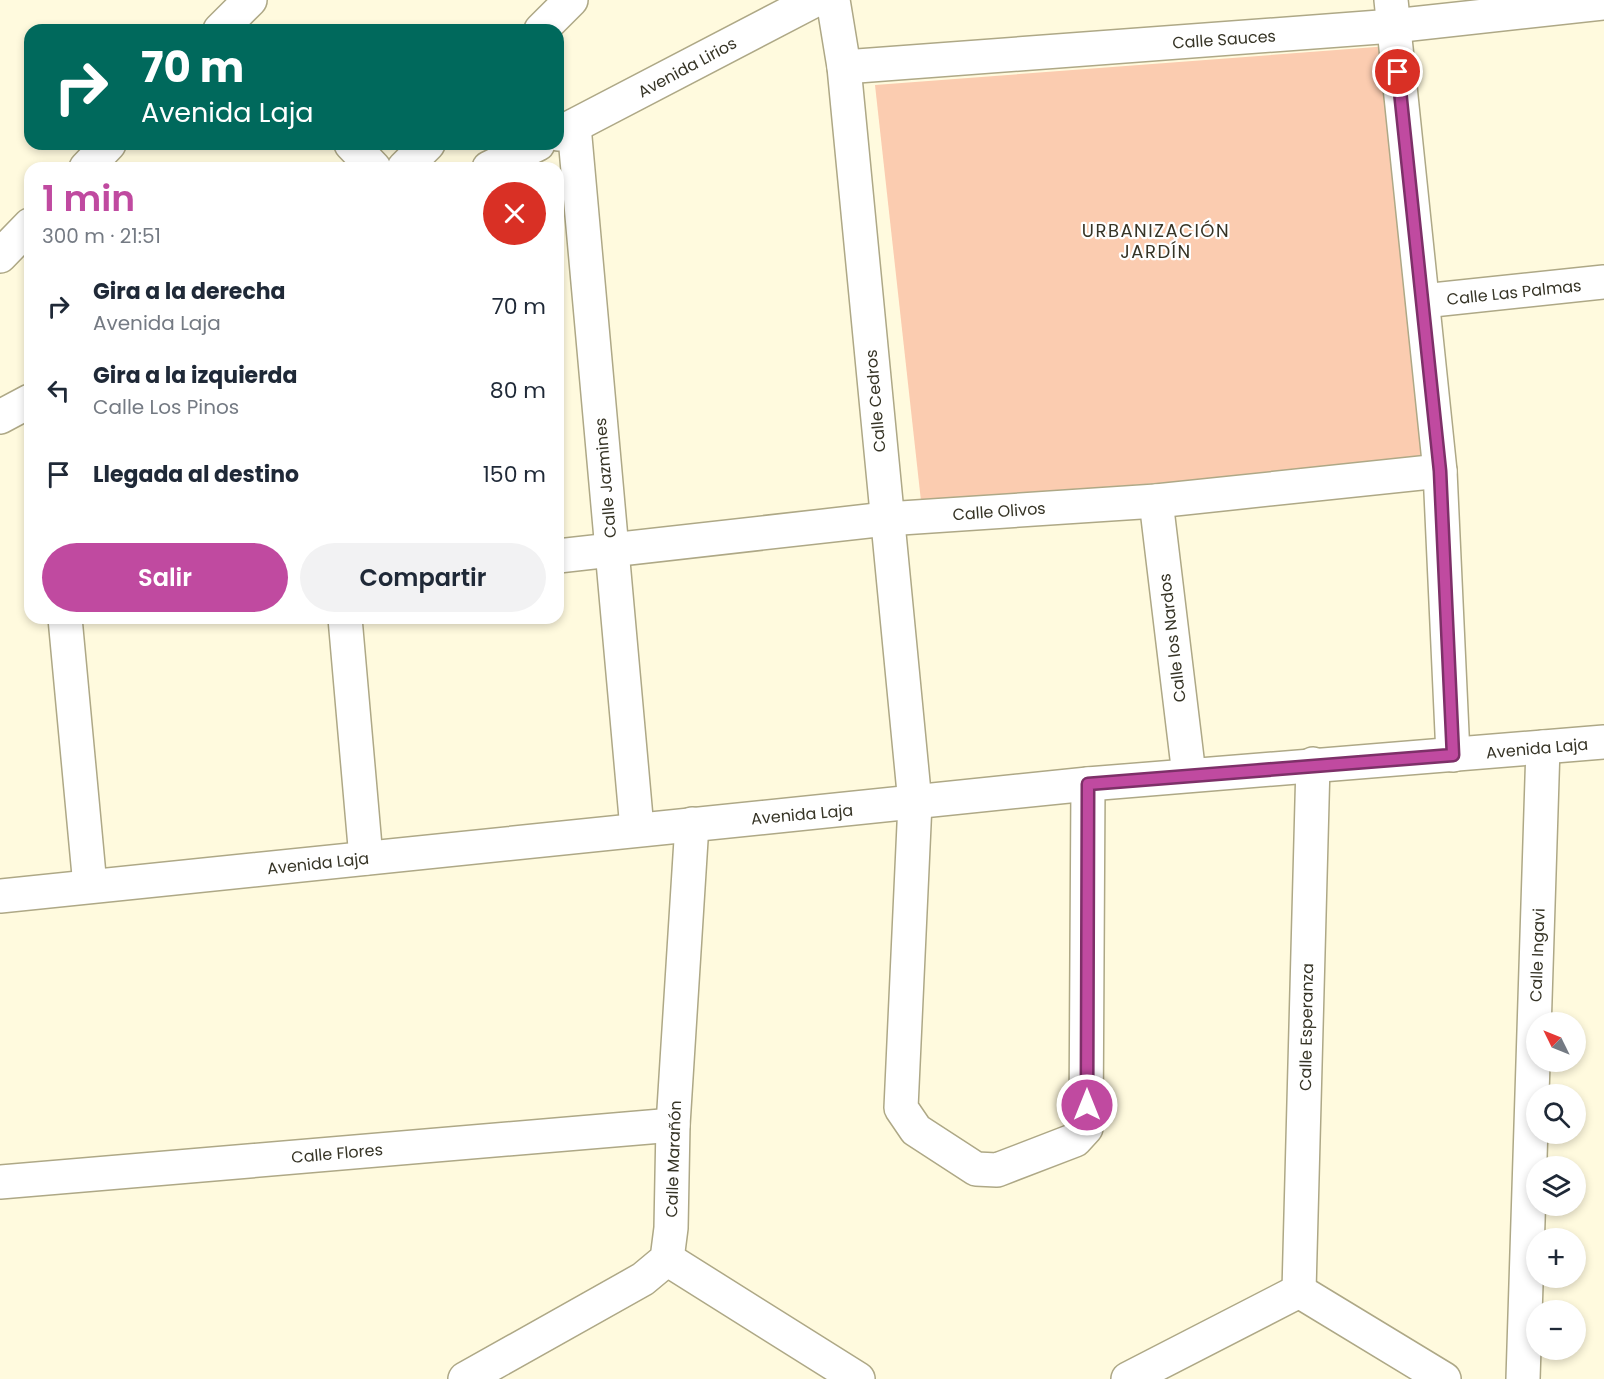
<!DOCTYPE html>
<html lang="es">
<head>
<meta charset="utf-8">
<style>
  :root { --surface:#fff; --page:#f2f2f3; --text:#1f2937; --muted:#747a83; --accent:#c04aa0 }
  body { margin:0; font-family:Poppins,sans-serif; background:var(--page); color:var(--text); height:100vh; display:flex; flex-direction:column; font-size:22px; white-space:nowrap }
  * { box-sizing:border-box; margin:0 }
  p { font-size:20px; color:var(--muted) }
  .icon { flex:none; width:33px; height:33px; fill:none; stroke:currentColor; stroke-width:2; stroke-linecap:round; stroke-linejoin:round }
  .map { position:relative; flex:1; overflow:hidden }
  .side { position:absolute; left:24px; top:162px; width:540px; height:462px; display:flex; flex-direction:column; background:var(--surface); border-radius:18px; box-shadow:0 3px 9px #0003 }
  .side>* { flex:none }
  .guide { position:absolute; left:24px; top:24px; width:540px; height:126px; border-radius:18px; box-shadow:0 3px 9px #0003; background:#00695c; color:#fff; overflow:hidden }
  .needle { width:39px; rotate:313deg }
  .fabs { position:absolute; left:1526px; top:1012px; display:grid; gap:12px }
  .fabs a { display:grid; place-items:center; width:60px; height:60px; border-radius:50%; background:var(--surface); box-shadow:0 3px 9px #0003; font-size:30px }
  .pin { position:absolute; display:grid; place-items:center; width:51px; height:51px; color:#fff; margin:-26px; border:3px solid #fff; border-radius:50%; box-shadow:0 2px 6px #0007 }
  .me { position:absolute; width:66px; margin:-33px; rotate:0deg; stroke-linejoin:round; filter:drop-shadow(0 0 4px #0008) }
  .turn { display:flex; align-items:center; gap:21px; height:126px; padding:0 18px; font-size:27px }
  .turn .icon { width:78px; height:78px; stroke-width:2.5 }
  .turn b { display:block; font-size:42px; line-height:51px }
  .round { display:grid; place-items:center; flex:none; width:63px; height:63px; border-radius:32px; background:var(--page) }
  .overview { display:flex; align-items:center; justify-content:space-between; height:102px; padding:0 18px }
  h1 { font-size:36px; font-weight:600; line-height:45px; color:var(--accent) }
  .action { display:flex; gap:12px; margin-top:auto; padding:12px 18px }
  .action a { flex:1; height:69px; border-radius:36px; background:var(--accent); color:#fff; font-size:24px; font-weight:600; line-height:69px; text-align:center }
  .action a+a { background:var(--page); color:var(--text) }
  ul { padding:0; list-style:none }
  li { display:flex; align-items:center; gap:18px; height:84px; padding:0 18px }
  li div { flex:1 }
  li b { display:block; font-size:22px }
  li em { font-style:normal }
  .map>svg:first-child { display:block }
  .green { fill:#fbccb0 }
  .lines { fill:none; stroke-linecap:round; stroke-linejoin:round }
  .minor-casing { stroke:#aea886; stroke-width:36 }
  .minor { stroke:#fff; stroke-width:33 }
  .route-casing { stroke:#7d3068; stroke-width:15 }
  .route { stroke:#c04aa0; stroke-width:10 }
  .labels { text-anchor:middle; stroke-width:4.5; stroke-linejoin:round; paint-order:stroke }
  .street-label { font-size:16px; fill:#363426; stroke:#fff }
  .neighbourhood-label { font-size:18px; letter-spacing:1.5px; fill:#363426; stroke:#fff }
</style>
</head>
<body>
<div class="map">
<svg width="1604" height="1379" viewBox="0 0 1604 1379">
  <rect width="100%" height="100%" fill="#fffade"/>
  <path class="green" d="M 1389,46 L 1436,462 L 921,501 L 875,85 Z"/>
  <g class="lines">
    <g class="minor-casing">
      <g id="minor">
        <path d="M 833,0 L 844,67 L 915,803 L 901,1108 L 916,1130 L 976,1169 L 997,1170 L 1075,1140 L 1086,1128 L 1088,784"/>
        <path d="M 1391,0 L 1440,471 L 1453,755"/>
        <path d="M 220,30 L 250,0"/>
        <path d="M 541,30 L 571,0"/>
        <path d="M 844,67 L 1393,26 L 1604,3"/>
        <path d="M 574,126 L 637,829"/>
        <path d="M 558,134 L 815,0"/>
        <path d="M 351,144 L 374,168"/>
        <path d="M 86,168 L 109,144"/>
        <path d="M 404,168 L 428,144"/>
        <path d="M 489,168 L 538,144"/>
        <path d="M 0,256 L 30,225"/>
        <path d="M 1423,301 L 1604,282"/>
        <path d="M 0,417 L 30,401"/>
        <path d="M 1156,501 L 1189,775"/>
        <path d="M 558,556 L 886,519 L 1156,501 L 1440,471"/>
        <path d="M 65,618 L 90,886"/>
        <path d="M 345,618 L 366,858"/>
        <path d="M 0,896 L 1088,784 L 1604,742"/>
        <path d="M 0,1182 L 673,1125"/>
        <path d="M 667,1259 L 858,1379"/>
        <path d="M 1299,1291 L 1313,764"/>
        <path d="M 1299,1291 L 1444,1379"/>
        <path d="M 465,1379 L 643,1279 L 667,1259 L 671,1228 L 673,1125 L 692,824"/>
        <path d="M 1128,1379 L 1299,1291"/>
        <path d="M 1523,1379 L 1543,747"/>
      </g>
    </g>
    <use href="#minor" class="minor"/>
  </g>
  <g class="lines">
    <g class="route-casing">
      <path id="route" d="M 1087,1105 L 1088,784 L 1453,755 L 1440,471 L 1398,72"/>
    </g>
    <use href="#route" class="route"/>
  </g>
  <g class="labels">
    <g class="street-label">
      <text transform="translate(1224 39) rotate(-4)" y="6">Calle Sauces</text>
      <text transform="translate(687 67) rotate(-28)" y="6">Avenida Lirios</text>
      <text transform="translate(1514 292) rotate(-6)" y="6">Calle Las Palmas</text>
      <text transform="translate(875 401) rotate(-95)" y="6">Calle Cedros</text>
      <text transform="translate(605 478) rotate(-95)" y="6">Calle Jazmines</text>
      <text transform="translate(999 511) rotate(-4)" y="6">Calle Olivos</text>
      <text transform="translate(1172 638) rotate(-97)" y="6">Calle los Nardos</text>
      <text transform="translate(1537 748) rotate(-5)" y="6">Avenida Laja</text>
      <text transform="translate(802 814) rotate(-5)" y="6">Avenida Laja</text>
      <text transform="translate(318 863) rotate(-6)" y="6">Avenida Laja</text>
      <text transform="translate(1537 955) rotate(-88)" y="6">Calle Ingavi</text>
      <text transform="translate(1306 1027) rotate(-89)" y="6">Calle Esperanza</text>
      <text transform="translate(337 1153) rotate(-5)" y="6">Calle Flores</text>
      <text transform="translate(673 1159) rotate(-88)" y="6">Calle Marañón</text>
    </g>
    <g class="neighbourhood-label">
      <text x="1156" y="237">URBANIZACIÓN<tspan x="1156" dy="21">JARDÍN</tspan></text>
    </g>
  </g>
</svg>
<div class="fabs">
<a><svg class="needle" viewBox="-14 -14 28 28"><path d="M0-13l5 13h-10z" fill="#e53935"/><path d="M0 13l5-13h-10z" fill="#747a83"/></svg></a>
<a><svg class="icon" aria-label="search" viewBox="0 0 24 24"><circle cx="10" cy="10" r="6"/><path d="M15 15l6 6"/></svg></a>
<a><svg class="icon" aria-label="layers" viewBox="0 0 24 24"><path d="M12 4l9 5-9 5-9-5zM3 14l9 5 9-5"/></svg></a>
<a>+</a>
<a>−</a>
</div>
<div class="pin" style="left:1398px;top:72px;background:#d93025"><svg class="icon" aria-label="arrive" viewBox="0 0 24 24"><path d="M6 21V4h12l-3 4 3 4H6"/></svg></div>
<svg class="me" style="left:1087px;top:1105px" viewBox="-20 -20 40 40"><circle r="17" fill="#c04aa0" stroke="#fff" stroke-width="3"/><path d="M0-11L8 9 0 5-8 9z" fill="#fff"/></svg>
<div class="guide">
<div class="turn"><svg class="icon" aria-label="right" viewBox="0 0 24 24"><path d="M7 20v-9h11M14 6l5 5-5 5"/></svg><div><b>70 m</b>Avenida Laja</div></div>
</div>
<section class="side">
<div class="overview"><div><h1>1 min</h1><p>300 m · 21:51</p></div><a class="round" style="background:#d93025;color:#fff"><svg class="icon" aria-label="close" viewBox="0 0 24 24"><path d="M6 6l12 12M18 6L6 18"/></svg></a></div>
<ul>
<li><svg class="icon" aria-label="right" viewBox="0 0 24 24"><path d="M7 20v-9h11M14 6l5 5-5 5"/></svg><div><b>Gira a la derecha</b><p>Avenida Laja</p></div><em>70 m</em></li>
<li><svg class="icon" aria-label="left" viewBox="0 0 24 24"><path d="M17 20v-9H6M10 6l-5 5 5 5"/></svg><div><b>Gira a la izquierda</b><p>Calle Los Pinos</p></div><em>80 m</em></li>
<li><svg class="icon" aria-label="arrive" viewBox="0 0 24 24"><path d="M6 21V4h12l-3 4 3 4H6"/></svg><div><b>Llegada al destino</b></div><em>150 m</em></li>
</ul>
<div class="action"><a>Salir</a><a>Compartir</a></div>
</section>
</div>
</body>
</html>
